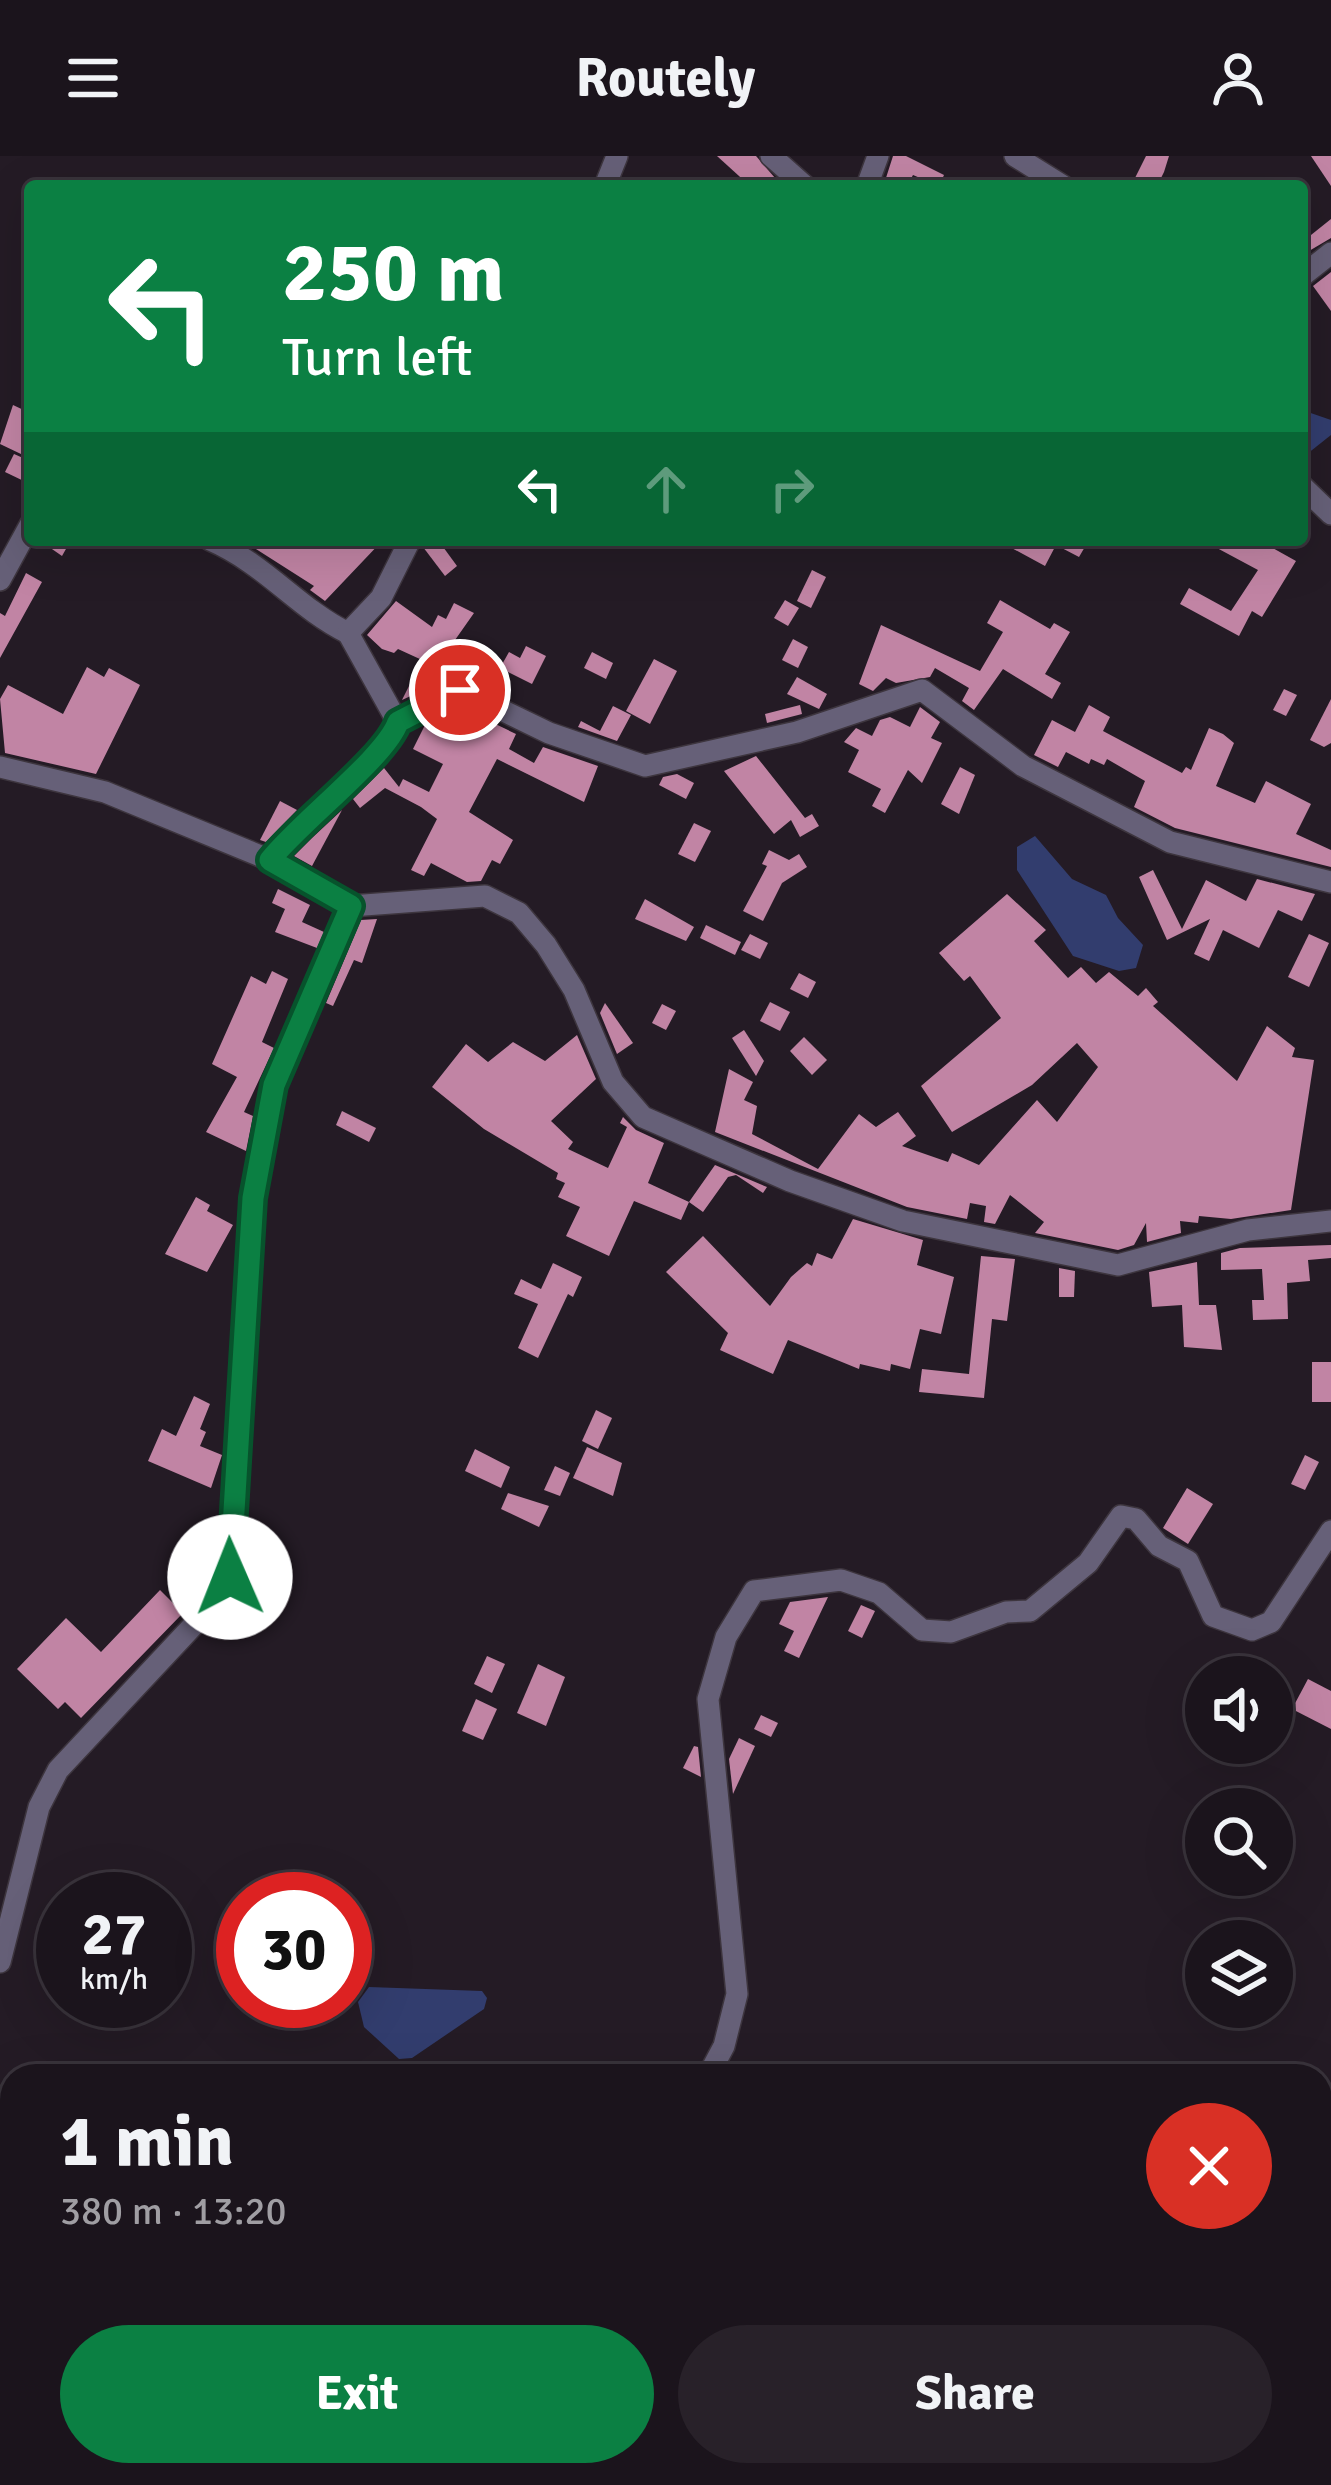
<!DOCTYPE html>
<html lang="en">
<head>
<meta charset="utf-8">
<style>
  :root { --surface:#1b141c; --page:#282129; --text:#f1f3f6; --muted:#a09ea3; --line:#39333b; --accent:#0b8043 }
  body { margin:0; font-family:Signika,sans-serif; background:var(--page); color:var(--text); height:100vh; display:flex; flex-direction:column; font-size:45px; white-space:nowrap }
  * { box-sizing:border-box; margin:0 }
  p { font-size:39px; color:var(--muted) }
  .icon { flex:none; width:66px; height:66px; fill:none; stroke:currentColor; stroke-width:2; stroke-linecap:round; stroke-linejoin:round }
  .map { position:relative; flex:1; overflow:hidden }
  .drawer { position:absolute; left:0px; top:1908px; width:1332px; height:423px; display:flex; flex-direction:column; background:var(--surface); border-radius:36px 36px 0 0; box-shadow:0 12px 48px #0002,0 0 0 3px var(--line) }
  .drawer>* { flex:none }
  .top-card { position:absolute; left:24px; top:24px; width:1284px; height:366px; border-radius:12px; box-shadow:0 12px 48px #0002,0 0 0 3px var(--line); background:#0b8043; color:#fff; overflow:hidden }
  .fabs { position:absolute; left:1185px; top:1500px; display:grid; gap:24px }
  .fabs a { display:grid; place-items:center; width:108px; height:108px; border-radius:50%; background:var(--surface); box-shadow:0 12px 48px #0002,0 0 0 3px var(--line); font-size:60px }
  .speed { position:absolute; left:36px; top:1716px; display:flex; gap:24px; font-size:60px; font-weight:700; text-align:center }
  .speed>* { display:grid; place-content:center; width:156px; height:156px; border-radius:50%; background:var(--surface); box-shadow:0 12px 48px #0002,0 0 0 3px var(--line); line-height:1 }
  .speed small { font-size:30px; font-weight:400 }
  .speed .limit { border:18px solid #d22; background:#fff; color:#111 }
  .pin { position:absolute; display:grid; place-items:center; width:102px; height:102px; color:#fff; margin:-51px; border:6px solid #fff; border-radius:50%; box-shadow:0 3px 12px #0007 }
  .me { position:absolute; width:132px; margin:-66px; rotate:359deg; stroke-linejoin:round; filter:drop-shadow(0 0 9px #0008) }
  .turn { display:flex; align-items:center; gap:42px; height:252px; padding:0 60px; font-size:54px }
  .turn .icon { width:156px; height:156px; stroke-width:2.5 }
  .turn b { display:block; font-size:84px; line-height:102px }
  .lanes { display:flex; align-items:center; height:114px; padding:0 60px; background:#0003; justify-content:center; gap:60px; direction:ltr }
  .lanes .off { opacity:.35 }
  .round { display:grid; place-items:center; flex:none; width:126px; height:126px; border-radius:63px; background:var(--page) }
  .summary { display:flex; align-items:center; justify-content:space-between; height:204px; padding:0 60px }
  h1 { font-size:72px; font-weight:700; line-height:90px }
  .cta { display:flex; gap:24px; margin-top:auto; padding:24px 60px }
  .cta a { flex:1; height:138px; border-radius:72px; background:var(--accent); color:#fff; font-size:48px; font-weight:700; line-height:138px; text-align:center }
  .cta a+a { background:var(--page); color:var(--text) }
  header { display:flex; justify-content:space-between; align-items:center; height:156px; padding:0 60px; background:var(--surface); font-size:54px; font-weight:700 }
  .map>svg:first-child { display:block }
  .water { fill:#323d6e }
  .building { fill:#c184a4 }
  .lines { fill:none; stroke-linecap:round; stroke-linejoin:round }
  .minor-casing { stroke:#3d353e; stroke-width:24 }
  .minor { stroke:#666078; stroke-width:21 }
  .route-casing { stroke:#07532c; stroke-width:30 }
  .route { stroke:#0b8043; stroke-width:21 }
</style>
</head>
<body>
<header><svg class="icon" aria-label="menu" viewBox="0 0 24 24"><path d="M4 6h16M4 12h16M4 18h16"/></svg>Routely<svg class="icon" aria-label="person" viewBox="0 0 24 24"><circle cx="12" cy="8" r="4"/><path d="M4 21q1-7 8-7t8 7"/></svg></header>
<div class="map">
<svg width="1331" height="2329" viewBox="0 0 1331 2329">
  <rect width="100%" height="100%" fill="#241b25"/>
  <g class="water">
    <path d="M 1302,254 L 1331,264 L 1331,279 L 1302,302 Z"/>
    <path d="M 1035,680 L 1072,723 L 1106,739 L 1118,762 L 1143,789 L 1136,812 L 1119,815 L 1073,800 L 1017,714 L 1017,691 Z"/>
    <path d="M 369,1831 L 482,1835 L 487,1842 L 484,1853 L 412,1902 L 399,1903 L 364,1871 L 358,1846 Z"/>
  </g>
  <g class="building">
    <path d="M 717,0 L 756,0 L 782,30 L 750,30 Z"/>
    <path d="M 893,0 L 906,0 L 944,19 L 939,30 L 913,19 L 907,30 L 895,30 L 885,25 Z"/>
    <path d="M 1146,0 L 1169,0 L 1164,16 L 1157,30 L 1131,30 Z"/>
    <path d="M 1311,0 L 1331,0 L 1331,30 Z"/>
    <path d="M 1331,63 L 1331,82 L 1309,95 L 1302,76 L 1311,79 Z"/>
    <path d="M 1331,116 L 1331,155 L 1313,130 Z"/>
    <path d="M 13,249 L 30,257 L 30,279 L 21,298 L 0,288 Z"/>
    <path d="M 14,298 L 30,305 L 30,328 L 5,316 Z"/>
    <path d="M 39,384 L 71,384 L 62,400 Z"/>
    <path d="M 242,384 L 383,384 L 325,445 L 310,434 L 314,430 Z"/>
    <path d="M 425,384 L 438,384 L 457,410 L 445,420 L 423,391 Z"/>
    <path d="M 997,384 L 1089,384 L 1079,401 L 1056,389 L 1045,410 Z"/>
    <path d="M 1202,384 L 1273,384 L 1269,390 L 1296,405 L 1262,461 L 1252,455 L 1239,480 L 1180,448 L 1189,432 L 1231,455 L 1258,414 Z"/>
    <path d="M 812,414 L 826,421 L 811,452 L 797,445 Z"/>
    <path d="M 26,417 L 42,426 L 0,502 L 0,457 L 5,460 Z"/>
    <path d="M 785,444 L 799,452 L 788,470 L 774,462 Z"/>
    <path d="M 1000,444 L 1050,473 L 1054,467 L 1070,476 L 1045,518 L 1061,527 L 1052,543 L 1003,513 L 974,554 L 962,545 L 969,532 L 935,512 L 930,521 L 896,527 L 886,522 L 873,535 L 859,528 L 881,469 L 980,515 L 1003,476 L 987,467 Z"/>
    <path d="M 396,445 L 432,471 L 438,459 L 446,463 L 454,447 L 474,457 L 448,494 L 478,510 L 471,523 L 454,520 L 402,544 L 422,504 L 398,493 L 394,497 L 382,493 L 367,479 Z"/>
    <path d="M 793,483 L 808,491 L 798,512 L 782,504 Z"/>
    <path d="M 526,490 L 546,500 L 532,528 L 500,512 L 509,496 L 520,502 Z"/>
    <path d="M 592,496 L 613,507 L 606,523 L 584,512 Z"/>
    <path d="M 654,503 L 677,515 L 650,568 L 626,555 Z"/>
    <path d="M 87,511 L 104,521 L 109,512 L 140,529 L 96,618 L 5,597 L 0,543 L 8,529 L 63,558 Z"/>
    <path d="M 797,521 L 827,538 L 819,553 L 787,538 Z"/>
    <path d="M 1284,533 L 1297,539 L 1286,560 L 1273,554 Z"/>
    <path d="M 1331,543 L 1331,587 L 1324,591 L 1310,584 Z"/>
    <path d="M 800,549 L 802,558 L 767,567 L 765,558 Z"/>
    <path d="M 1089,549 L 1110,561 L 1103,575 L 1182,617 L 1186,611 L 1191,614 L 1209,572 L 1223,578 L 1234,587 L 1216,630 L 1255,647 L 1266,625 L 1311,648 L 1296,678 L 1331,694 L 1331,711 L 1175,672 L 1134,651 L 1145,625 L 1107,603 L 1104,609 L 1091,603 L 1089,608 L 1066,596 L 1058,611 L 1034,599 L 1052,564 L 1075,576 Z"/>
    <path d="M 613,550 L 631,559 L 617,585 L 578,571 L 581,565 L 600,575 Z"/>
    <path d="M 460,551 L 516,578 L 509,593 L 534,607 L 543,591 L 598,610 L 584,646 L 497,603 L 469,656 L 513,684 L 500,708 L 492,704 L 481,725 L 467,726 L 431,707 L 424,720 L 411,714 L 437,663 L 421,651 L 385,632 L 360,652 L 353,643 L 384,612 L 399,631 L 403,623 L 429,636 L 443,608 L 413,593 L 425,569 Z"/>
    <path d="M 920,551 L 940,566 L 931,582 L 942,587 L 922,627 L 908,614 L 885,657 L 872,650 L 881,633 L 848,616 L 859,594 L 844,586 L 856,572 L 872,580 L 880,564 L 890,561 L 910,571 Z"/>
    <path d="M 756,600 L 805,662 L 812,658 L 819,670 L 800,681 L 791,664 L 774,678 L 724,615 Z"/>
    <path d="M 960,611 L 975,619 L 959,658 L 941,648 Z"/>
    <path d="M 677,618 L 694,627 L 686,643 L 659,629 L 663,621 Z"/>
    <path d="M 280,645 L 297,654 L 266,686 L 260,684 Z"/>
    <path d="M 342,654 L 312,710 L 294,700 L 312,682 Z"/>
    <path d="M 694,667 L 711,675 L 695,706 L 678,698 Z"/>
    <path d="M 769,694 L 789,704 L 799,698 L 807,711 L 782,727 L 763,765 L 743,755 L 767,710 L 762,708 Z"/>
    <path d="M 1153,714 L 1182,773 L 1206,724 L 1246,745 L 1257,723 L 1315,738 L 1302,765 L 1278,754 L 1259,792 L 1223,774 L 1209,805 L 1194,798 L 1210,763 L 1167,784 L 1139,721 Z"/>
    <path d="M 278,733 L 310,749 L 302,766 L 324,776 L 317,792 L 275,776 L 285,753 L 272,747 Z"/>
    <path d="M 1007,738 L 1046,774 L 1034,785 L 1068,822 L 1081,811 L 1096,827 L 1109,816 L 1138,840 L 1146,832 L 1158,846 L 1153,850 L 1237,925 L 1267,870 L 1295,892 L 1292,901 L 1314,904 L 1291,1054 L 1231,1063 L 1199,1060 L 1198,1067 L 1180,1065 L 1181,1077 L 1147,1086 L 1146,1067 L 1134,1089 L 1118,1094 L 1035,1077 L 1044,1066 L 1010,1039 L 995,1068 L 984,1066 L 986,1050 L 970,1047 L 967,1063 L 907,1051 L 715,976 L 729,913 L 753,926 L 744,944 L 757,950 L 752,978 L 818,1013 L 859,958 L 876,971 L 898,956 L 916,980 L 902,990 L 948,1006 L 952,997 L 979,1009 L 1037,944 L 1057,966 L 1098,911 L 1077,887 L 1032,929 L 952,976 L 921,930 L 1001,862 L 970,820 L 964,825 L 939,797 Z"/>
    <path d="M 645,743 L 694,771 L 686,785 L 635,763 Z"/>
    <path d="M 377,763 L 362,807 L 354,804 L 333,850 L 326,847 L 361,764 Z"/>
    <path d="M 706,769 L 741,786 L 735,799 L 700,782 Z"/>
    <path d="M 750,778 L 768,787 L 760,803 L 741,794 Z"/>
    <path d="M 1309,778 L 1329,787 L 1309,831 L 1288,821 Z"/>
    <path d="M 272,815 L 288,823 L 262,886 L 274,892 L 244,956 L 253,960 L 246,995 L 206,976 L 237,921 L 212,908 L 251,820 L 266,828 Z"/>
    <path d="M 799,817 L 816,826 L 808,842 L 790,833 Z"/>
    <path d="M 770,846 L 790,856 L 780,875 L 760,865 Z"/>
    <path d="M 605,847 L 633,887 L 617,898 L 600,857 Z"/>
    <path d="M 662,848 L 676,855 L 666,874 L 652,867 Z"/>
    <path d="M 744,874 L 764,905 L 756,920 L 732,882 Z"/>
    <path d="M 577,879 L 596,923 L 551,965 L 573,986 L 568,993 L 608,1012 L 627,971 L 620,967 L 623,961 L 636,974 L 664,987 L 648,1027 L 689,1046 L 715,1009 L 767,1031 L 763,1037 L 736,1019 L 728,1021 L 703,1056 L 689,1046 L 681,1064 L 634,1045 L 609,1100 L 566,1080 L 580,1051 L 558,1041 L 565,1027 L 556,1023 L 558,1017 L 484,973 L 432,931 L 466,888 L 488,906 L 513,886 L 545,905 Z"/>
    <path d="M 804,881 L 827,904 L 812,919 L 790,895 Z"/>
    <path d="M 342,955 L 376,972 L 369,986 L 336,969 Z"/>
    <path d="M 196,1041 L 210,1049 L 207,1055 L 233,1069 L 207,1116 L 165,1098 Z"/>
    <path d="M 853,1063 L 923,1084 L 917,1109 L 954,1121 L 941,1178 L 920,1173 L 910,1213 L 891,1208 L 890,1215 L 860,1208 L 859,1213 L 788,1184 L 773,1218 L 720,1194 L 728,1177 L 666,1116 L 703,1080 L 770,1150 L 791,1121 L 807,1107 L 812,1110 L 817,1097 L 832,1103 Z"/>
    <path d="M 1331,1089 L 1331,1102 L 1308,1104 L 1310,1125 L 1287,1127 L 1288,1163 L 1253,1164 L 1252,1144 L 1264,1144 L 1262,1113 L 1221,1114 L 1221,1097 L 1240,1092 Z"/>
    <path d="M 981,1100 L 1015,1103 L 1007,1165 L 992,1163 L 984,1242 L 919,1236 L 922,1213 L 969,1218 Z"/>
    <path d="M 1197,1106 L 1199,1149 L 1216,1149 L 1222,1194 L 1184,1191 L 1182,1149 L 1152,1151 L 1149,1116 Z"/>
    <path d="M 553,1107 L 582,1121 L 573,1141 L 568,1138 L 538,1202 L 518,1192 L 538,1148 L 514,1138 L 521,1123 L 541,1133 Z"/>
    <path d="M 1059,1112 L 1075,1115 L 1074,1141 L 1059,1141 Z"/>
    <rect x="1312" y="1206" width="19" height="40"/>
    <path d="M 194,1240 L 210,1248 L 200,1273 L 206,1276 L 200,1290 L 222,1299 L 211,1332 L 148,1305 L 162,1273 L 176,1280 Z"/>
    <path d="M 596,1254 L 612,1262 L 598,1293 L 582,1285 Z"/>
    <path d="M 587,1291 L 622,1307 L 613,1340 L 573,1322 Z"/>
    <path d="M 475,1293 L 510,1311 L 501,1332 L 465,1315 Z"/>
    <path d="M 1305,1299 L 1319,1306 L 1305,1334 L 1291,1328 Z"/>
    <path d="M 555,1310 L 570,1317 L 560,1340 L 544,1334 Z"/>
    <path d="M 1187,1332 L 1213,1348 L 1188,1388 L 1163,1372 Z"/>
    <path d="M 508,1337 L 549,1350 L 539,1371 L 501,1353 Z"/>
    <path d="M 160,1434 L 183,1457 L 81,1562 L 65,1546 L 58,1553 L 17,1513 L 66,1462 L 101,1496 Z"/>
    <path d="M 828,1441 L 799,1502 L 784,1495 L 794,1475 L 779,1468 L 790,1446 Z"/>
    <path d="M 861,1449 L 875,1455 L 862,1482 L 848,1475 Z"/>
    <path d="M 487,1500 L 505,1508 L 492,1537 L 474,1528 Z"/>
    <path d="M 538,1508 L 565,1521 L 546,1570 L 517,1557 Z"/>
    <path d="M 1308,1523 L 1331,1535 L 1331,1573 L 1292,1553 Z"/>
    <path d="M 476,1543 L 497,1553 L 483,1584 L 462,1575 Z"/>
    <path d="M 1281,1557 L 1294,1564 L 1283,1585 L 1272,1580 Z"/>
    <path d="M 761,1559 L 778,1567 L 771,1581 L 754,1573 Z"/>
    <path d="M 739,1582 L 755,1590 L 733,1638 L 729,1603 Z"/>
    <path d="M 694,1590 L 698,1591 L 701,1621 L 683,1612 Z"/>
  </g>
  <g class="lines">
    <g class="minor-casing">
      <g id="minor">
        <path d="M 771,0 L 805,30"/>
        <path d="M 1015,0 L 1063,30"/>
        <path d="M 605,30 L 617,0"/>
        <path d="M 867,30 L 878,0"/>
        <path d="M 1302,120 L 1331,97"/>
        <path d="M 1302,330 L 1331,358"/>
        <path d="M 210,384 C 267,409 296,451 348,477"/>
        <path d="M 0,424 L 30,369"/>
        <path d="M 398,567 L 460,534 L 549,577 L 645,610 L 797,576 L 922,534 L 1023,610 L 1170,686 L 1331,726"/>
        <path d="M 0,611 L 105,636 L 270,704 L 351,750 L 485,740 L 519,757 L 546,789 L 574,834 L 613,926 L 643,961 L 790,1025 L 903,1065 L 1118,1109 L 1248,1074 L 1331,1065"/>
        <path d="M 270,704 C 301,666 385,601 398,567 L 348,477 L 381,442 L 410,384"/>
        <path d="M 0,1806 L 39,1651 L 58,1614 L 218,1443 L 230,1421 L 253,1042 L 274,929 L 351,750"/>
        <path d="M 708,1920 L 724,1890 L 737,1838 L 708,1543 L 726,1481 L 754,1435 L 841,1424 L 879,1437 L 922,1474 L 951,1476 L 1006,1456 L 1030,1455 L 1088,1407 L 1121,1360 L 1136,1363 L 1159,1390 L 1188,1405 L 1213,1460 L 1252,1474 L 1271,1466 L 1331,1375"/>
        <path d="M 0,1974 L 12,2091"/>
        <path d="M 83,2319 L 87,2329"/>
        <path d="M 1016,2329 L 1020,2319"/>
      </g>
    </g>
    <use href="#minor" class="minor"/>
  </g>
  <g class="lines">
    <g class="route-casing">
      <path id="route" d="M 230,1421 L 253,1042 L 274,929 L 351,750 L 270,704 C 300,666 386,601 398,566 L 460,534"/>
    </g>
    <use href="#route" class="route"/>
  </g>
</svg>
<div class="fabs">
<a><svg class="icon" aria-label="sound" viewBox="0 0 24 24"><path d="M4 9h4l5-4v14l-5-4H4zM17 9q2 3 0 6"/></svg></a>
<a><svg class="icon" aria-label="search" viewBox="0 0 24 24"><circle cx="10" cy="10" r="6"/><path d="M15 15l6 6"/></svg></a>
<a><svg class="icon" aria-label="layers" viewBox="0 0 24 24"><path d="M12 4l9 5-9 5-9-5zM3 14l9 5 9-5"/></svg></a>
</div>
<div class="speed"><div>27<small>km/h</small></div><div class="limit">30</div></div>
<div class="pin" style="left:460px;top:534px;background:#d93025"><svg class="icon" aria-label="arrive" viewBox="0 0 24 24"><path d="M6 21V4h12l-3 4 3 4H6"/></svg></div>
<svg class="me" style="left:230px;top:1421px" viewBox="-20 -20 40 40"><circle r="19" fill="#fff"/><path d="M0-13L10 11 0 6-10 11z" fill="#0b8043"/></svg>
<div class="top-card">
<div class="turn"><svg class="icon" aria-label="left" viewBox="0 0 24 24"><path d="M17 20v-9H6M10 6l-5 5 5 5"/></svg><div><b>250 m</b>Turn left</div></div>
<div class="lanes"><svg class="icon" aria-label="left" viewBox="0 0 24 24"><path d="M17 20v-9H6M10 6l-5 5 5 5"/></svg><svg class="icon off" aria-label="ahead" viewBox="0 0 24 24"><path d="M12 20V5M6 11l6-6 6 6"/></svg><svg class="icon off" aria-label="right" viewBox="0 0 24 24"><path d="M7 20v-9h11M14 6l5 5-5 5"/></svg></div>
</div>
<section class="drawer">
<div class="summary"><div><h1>1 min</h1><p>380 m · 13:20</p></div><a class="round" style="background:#d93025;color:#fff"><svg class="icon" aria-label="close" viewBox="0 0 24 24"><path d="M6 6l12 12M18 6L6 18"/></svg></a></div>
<div class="cta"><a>Exit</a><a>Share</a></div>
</section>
</div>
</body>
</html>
